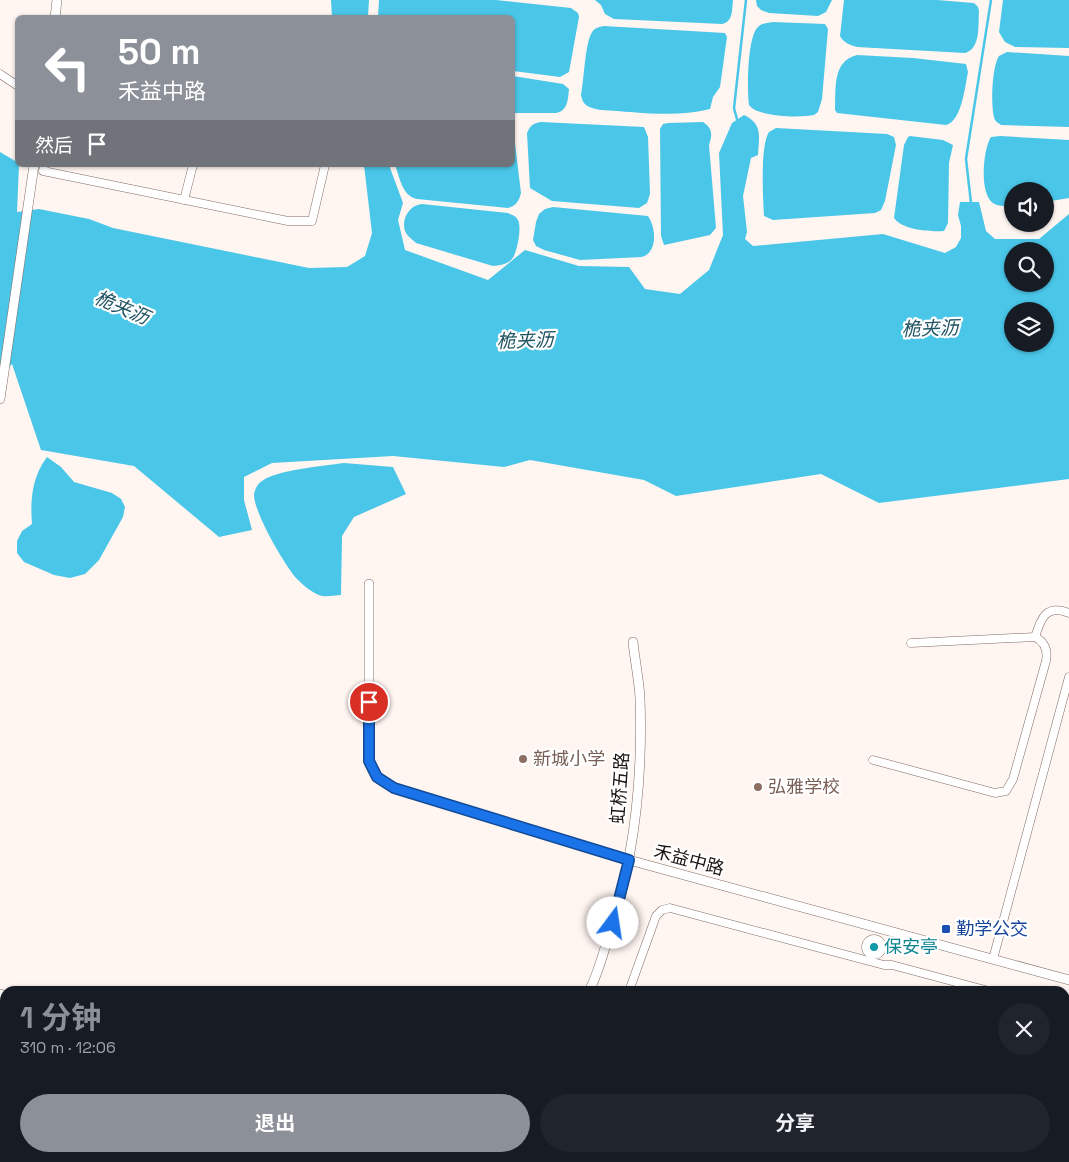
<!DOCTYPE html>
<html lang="zh">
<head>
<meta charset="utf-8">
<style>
  :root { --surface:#171b24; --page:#20242c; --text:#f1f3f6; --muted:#9ea1a6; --accent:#8c9099 }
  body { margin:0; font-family:"Space Grotesk","Noto Sans SC",sans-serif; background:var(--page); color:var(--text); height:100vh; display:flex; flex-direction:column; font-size:19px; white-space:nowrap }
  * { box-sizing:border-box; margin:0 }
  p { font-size:16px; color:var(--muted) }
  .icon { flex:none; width:28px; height:28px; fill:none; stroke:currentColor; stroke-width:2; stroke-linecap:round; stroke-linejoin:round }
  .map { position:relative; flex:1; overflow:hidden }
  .sheet { position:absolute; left:0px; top:986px; width:1070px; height:176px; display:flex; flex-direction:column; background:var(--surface); border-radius:15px 15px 0 0; box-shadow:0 1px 4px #0004 }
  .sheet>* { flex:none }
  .top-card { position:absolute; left:15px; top:15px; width:500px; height:152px; border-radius:8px; box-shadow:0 1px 4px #0004; background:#8c9099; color:#fff; overflow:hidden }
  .fabs { position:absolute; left:1004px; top:182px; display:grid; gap:10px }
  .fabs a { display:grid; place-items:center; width:50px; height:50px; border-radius:50%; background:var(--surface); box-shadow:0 1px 4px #0004; font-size:25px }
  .pin { position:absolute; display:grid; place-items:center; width:42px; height:42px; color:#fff; margin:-21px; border:2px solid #fff; border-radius:50%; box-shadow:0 1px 5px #0007 }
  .me { position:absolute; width:55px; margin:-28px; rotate:14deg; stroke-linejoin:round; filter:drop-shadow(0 0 4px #0008) }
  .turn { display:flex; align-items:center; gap:18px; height:105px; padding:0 20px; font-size:22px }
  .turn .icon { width:65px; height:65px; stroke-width:2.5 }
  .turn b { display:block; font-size:35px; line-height:42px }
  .then { display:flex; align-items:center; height:48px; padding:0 20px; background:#0003; gap:10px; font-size:19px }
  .round { display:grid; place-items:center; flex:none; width:52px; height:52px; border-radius:26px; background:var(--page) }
  .overview { display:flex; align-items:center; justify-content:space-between; height:85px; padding:0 20px }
  h1 { font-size:30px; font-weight:700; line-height:38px; color:var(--accent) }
  .action { display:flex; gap:10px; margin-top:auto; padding:10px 20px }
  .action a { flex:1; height:58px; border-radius:30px; background:var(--accent); color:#fff; font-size:20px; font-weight:700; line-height:58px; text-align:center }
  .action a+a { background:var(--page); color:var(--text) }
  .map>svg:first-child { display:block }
  .built { fill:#fce8e1 }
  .green { fill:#89e3b2 }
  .water { fill:#4ac6e8; fill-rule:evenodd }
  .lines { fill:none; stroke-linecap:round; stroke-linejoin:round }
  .stream { stroke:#4ac6e8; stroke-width:2.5 }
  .minor-casing { stroke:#806b64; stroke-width:9 }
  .tertiary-casing { stroke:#806b64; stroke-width:10 }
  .primary-casing { stroke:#806b64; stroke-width:12 }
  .minor { stroke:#fff; stroke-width:8 }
  .tertiary { stroke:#fff; stroke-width:9 }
  .primary { stroke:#fff; stroke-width:11 }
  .route-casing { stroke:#114b97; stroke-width:12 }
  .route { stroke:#1a73e8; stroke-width:9 }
  .education-dot { fill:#8d6e63; stroke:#fff; stroke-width:2 }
  .transit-dot { fill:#1a4fb4; stroke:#fff; stroke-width:2 }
  .culture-dot { fill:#0f9aa8; stroke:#fff; stroke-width:2 }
  .labels { text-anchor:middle; stroke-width:4.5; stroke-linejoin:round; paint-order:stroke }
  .education-label { font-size:18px; fill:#785e54; stroke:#fff; text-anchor:start }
  .street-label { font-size:18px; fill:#1b1310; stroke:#fff }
  .transit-label { font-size:18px; fill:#164399; stroke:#fff; text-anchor:start }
  .culture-label { font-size:18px; fill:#0d838f; stroke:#fff; text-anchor:start }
  .water-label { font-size:19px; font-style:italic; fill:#215463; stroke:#fff }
</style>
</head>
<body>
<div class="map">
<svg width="1069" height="1162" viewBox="0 0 1069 1162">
  <rect width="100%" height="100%" fill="#fff5f1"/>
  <path class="built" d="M 0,1084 L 5,1086 L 5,1158 L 242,1158 L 257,1162 L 0,1162 Z"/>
  <path class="green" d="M 116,1158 L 150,1158 L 160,1162 L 115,1162 Z"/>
  <g class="water">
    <path d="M 331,0 L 369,0 L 368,17 L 332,17 Z"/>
    <path d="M 379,0 L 496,0 L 571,8 L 578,13 L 579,17 L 569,72 L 560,77 L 513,71 L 512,18 L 378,17 Z"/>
    <path d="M 595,0 L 733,0 C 732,10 733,22 722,24 L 614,19 L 605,14 L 601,5 Z"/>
    <path d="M 756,0 L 832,0 L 826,12 L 818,16 L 769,13 L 761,10 L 757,6 Z"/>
    <path d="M 844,0 L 937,0 L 974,3 L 978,7 L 979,11 C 978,24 981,49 965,53 L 857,47 C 850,45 844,43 840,36 Z"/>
    <path d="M 1003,0 L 1069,0 L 1069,48 L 1015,47 L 1005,42 L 999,32 Z"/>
    <path d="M 773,22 L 825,24 L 828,29 L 822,99 L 818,112 L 814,115 C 800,118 757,117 749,105 C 747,91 747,37 758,27 C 762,23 767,23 773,22 Z"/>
    <path d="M 604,26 L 725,33 L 727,37 L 720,87 L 713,97 L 710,109 C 676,118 636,112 601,110 C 591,108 583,107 581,95 C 584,80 585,46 591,34 C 594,28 598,27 604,26 Z"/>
    <path d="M 1007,52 L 1069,56 L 1069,127 L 1001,125 C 999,123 997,123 995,120 C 990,108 992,66 999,56 Z"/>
    <path d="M 857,55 L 913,58 L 966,64 L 968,72 C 965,86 962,121 946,125 L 837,113 L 835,110 C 836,89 832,61 857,55 Z"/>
    <path d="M 513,76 L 563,84 L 569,89 C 568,99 568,111 556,113 L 513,113 Z"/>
    <path d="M 744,115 C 763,124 759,136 758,155 L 751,158 L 743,196 L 747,232 L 745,239 L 753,246 L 883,234 L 945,253 L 956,247 L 961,238 L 961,226 L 958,215 L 960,202 L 979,202 L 986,231 L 995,239 L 1039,239 L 1069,214 L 1069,479 L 879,503 L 821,474 L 676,496 L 644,480 L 530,460 L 504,467 L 393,456 L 272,463 L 244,477 L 244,500 L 252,530 L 219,537 L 134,466 L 41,450 L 12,364 L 0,377 L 0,152 L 17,162 L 19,165 L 17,212 L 39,209 L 89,219 L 113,228 L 309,268 L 347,267 L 365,256 L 372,233 L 364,165 L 389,165 L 403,203 L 398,220 L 405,250 L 488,280 L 525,250 L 579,266 L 629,267 L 645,289 L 680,294 L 709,270 L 723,235 L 719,153 L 732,123 ZM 1012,251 L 1045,251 L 1045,284 L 1012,284 ZM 1012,311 L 1045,311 L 1045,344 L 1012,344 Z"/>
    <path d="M 541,122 L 644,127 L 648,137 L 650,194 L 647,203 L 639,208 L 552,201 L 530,188 L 527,133 C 530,126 533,123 541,122 Z"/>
    <path d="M 703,122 C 712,128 713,134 709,145 L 716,228 L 710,235 L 664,245 L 661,236 L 660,129 L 663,124 L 668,123 Z"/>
    <path d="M 513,127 L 521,193 C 519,201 516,206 508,208 L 417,199 C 402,196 400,178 395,165 L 512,165 Z"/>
    <path d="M 776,128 L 887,134 L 894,137 L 896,145 L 885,201 L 881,210 L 875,213 L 773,220 L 764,216 C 763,198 760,146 769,132 Z"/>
    <path d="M 910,136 L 943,140 L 953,145 L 949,163 L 948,223 L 944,231 C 931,232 902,230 894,218 L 904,145 L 908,137 Z"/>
    <path d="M 1000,136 L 1069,140 L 1069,198 L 1045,202 L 1045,191 L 1012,191 L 1012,205 C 1006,206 999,207 993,203 C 979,194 983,149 991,137 Z"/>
    <path d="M 422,204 L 508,213 C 512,215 516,216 518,220 C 522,227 517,253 512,259 C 507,265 500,265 493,266 L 416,243 C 412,239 407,236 405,231 C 401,218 410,205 422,204 Z"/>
    <path d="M 553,207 L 648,216 C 656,228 658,252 642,257 L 580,260 L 544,250 L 536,246 L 533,240 L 536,222 L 539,214 L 545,209 Z"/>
    <path d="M 47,457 L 61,467 L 74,482 L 112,493 L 121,499 L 125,507 L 123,517 L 99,560 L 85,574 L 70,578 L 54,575 L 24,562 L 17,553 L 17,541 L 22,531 L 32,524 C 30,500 32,477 47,457 Z"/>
    <path d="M 344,463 L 393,467 L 406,494 L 354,517 L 342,536 L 341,595 C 336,595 327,597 322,596 C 313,594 303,585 297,579 C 285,566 253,511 254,494 C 255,489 258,483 262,481 C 276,470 324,466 344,463 Z"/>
  </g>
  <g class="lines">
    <g class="stream">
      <path d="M 738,123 L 734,108 L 746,0"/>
      <path d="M 971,203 L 966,159 L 991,0"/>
    </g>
    <g class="minor-casing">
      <g id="minor">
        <path d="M 0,74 L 18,86"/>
        <path d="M 44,165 L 43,171 L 288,221 L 312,221 L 325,165"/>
        <path d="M 184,200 L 193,165"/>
        <path d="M 1035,637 C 1041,618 1046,604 1069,613"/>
        <path d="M 873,760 L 995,793 L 1006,791 L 1013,779 L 1046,661 C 1048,650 1045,642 1035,637 L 911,643"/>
        <circle cx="874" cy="947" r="8"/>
        <path d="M 993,959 L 1069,677"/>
        <path d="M 629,991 L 656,916 L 662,910 L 670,908 L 884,965 L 892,965 L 989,991"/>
        <path d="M 1065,1012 L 1069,1013"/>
      </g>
    </g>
    <g class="tertiary-casing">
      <g id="tertiary">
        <path d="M 55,18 L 57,0"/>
        <path d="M 0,399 L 34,165"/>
        <path d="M 369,584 L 369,761 L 377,777 L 394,788 L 629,860 L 1069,980"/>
        <path d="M 589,991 C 597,976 602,958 607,941 C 634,863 643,781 640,698 C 639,680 635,661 633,642"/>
      </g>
    </g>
    <g class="primary-casing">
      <g id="primary">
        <path d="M 0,995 L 5,997"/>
        <path d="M 0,1021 L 5,1022"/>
        <path d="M 397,1158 L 408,1162"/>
        <path d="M 460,1158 L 470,1162"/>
        <path d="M 516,1158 L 517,1162"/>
      </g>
    </g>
    <use href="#minor" class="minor"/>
    <use href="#tertiary" class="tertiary"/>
    <use href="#primary" class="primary"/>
  </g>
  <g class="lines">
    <g class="route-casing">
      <path id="route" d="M 369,702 L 369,761 L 377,777 L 394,788 L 629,860 L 613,923"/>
    </g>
    <use href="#route" class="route"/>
  </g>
  <g class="education-dot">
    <circle cx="523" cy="759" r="5"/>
    <circle cx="758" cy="787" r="5"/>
  </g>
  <rect class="transit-dot" x="941" y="924" width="10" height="10" rx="2.5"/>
  <circle class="culture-dot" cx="874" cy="947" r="5"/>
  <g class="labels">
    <g class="education-label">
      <text x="533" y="765">新城小学</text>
      <text x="768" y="793">弘雅学校</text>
    </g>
    <g class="street-label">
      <text transform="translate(620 788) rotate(-86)" y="6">虹桥五路</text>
      <text transform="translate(689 860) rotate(15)" y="6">禾益中路</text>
    </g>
    <g class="transit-label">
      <text x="956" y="935">勤学公交</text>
    </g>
    <g class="culture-label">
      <text x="884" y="953">保安亭</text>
    </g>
    <g class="water-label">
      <text transform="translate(122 307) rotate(23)" y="7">桅夹沥</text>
      <text transform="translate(930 328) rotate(-2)" y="7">桅夹沥</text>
      <text transform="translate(525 340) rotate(-2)" y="7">桅夹沥</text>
    </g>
  </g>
</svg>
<div class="fabs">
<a><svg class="icon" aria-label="sound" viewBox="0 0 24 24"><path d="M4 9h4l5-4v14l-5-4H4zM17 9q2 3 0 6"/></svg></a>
<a><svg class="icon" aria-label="search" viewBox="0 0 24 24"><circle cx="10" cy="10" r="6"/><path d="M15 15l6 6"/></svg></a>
<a><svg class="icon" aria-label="layers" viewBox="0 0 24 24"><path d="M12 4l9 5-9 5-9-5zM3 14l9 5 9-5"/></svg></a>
</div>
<div class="pin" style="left:369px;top:702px;background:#d93025"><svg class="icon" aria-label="arrive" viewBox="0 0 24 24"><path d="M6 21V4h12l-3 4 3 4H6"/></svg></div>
<svg class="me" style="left:613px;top:923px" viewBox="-20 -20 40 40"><circle r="19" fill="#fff"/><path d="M0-13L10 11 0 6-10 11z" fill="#1a73e8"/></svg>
<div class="top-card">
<div class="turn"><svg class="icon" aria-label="left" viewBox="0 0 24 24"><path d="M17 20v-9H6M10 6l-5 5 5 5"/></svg><div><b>50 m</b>禾益中路</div></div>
<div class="then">然后<svg class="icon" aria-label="arrive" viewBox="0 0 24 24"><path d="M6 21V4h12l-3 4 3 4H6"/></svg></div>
</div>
<section class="sheet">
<div class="overview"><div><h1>1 分钟</h1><p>310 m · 12:06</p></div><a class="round"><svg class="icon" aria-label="close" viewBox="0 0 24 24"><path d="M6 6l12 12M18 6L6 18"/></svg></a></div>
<div class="action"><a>退出</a><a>分享</a></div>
</section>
</div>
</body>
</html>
